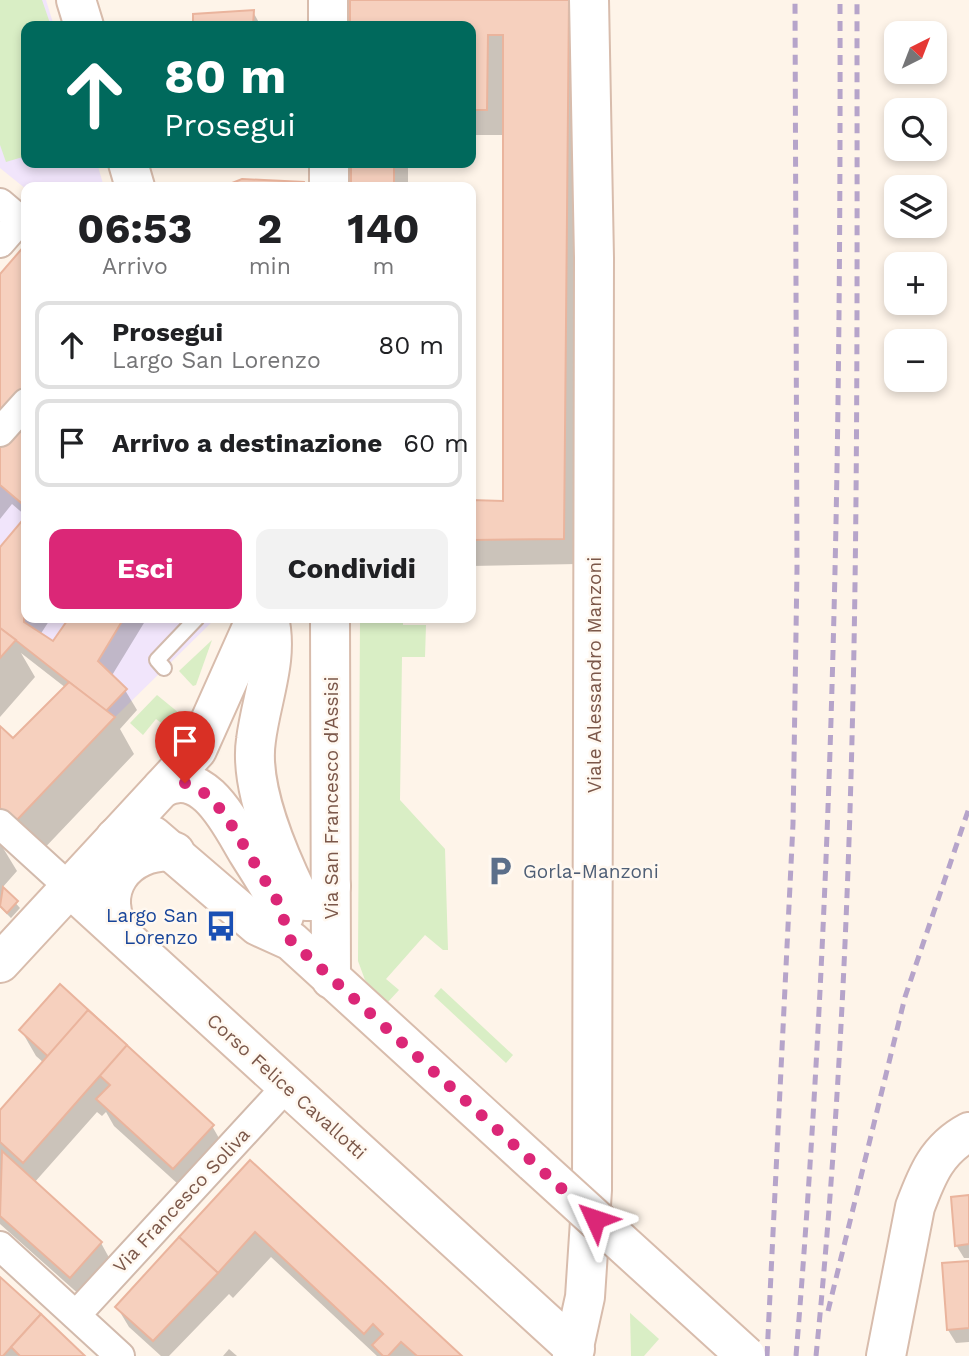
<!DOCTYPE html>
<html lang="it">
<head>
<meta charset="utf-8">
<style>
  :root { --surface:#fff; --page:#f2f2f2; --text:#202124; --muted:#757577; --line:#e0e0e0; --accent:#db2777 }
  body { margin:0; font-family:"Work Sans",sans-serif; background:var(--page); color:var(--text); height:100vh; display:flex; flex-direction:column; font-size:26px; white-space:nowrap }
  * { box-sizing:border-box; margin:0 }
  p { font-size:23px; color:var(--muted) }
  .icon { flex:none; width:38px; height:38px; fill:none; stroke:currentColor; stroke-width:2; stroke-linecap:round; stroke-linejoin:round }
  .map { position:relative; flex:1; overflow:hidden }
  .sheet { position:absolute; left:21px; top:182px; width:455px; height:441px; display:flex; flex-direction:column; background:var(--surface); border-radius:14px; box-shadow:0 4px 10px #0003 }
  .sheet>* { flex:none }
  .hud { position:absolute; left:21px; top:21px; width:455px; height:147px; border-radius:14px; box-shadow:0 4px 10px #0003; background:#00695c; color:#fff; overflow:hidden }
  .needle { width:46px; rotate:42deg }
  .tools { position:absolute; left:884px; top:21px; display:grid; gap:14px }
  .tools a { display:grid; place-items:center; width:63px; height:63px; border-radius:14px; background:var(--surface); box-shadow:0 4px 10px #0003; font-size:35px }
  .pin { position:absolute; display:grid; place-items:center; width:60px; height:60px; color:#fff; margin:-72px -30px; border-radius:50% 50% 50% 0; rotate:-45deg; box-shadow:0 0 7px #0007 }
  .pin .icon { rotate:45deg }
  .me { position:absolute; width:77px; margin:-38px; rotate:312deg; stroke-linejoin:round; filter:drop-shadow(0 0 5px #0008) }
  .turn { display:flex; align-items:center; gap:24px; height:147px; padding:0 28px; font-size:32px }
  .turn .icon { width:91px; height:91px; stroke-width:2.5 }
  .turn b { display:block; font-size:49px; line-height:60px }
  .eta { display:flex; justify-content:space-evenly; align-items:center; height:119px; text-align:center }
  .eta b { font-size:42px; font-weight:700; line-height:49px }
  .primary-button { display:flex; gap:14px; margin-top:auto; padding:14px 28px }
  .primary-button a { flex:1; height:80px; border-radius:14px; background:var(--accent); color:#fff; font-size:28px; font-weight:700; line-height:80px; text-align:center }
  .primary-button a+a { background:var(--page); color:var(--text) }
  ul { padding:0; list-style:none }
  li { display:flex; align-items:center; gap:21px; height:88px; margin:0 14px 10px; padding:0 14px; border:4px solid var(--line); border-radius:14px }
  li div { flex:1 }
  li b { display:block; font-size:26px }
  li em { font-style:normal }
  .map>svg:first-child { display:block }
  .education { fill:#f1e5fb }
  .green { fill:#d9eec5 }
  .shadow { fill:#0003 }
  .building { fill:#f6d0be; stroke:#eab49d; stroke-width:2 }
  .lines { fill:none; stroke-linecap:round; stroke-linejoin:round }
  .lane-casing { stroke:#d2baac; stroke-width:18 }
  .street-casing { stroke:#d2baac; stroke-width:32 }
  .secondary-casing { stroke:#d8bcac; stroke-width:42 }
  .lane { stroke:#fff; stroke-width:14 }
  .street { stroke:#fff; stroke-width:28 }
  .secondary { stroke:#fff; stroke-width:38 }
  .rail { stroke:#b6a4ca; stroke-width:5; stroke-dasharray:10 7; stroke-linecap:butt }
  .secondary-bridge-casing { stroke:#d8bcac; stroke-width:42; stroke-linecap:butt }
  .secondary-bridge { stroke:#fff; stroke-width:38 }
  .route { stroke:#db2777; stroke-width:12; stroke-dasharray:0 21.6 }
  .labels { text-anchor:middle; stroke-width:5; stroke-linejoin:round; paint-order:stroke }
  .street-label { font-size:19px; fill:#7b5749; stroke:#fff8f0 }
  .service-label { font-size:19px; fill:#4e5e75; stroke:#fff8f0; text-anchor:start }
  .transit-label { font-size:19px; fill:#164399; stroke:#fff8f0; text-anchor:end }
</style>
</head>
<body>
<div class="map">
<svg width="969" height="1356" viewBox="0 0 969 1356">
  <rect width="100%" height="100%" fill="#fef4e9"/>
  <g class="education">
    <path d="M 0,0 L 46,0 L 54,26 L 26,26 L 26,163 L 97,163 L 104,187 L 26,189 L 0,168 Z"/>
    <path d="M 26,415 L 26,618 L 216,618 L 115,717 L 0,628 L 0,443 Z"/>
  </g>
  <g class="green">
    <path d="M 0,0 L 42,0 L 51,26 L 26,26 L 26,156 L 6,162 L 0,145 Z"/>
    <path d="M 360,618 L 403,618 L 403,625 L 426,625 L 425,657 L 402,657 L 400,800 L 445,849 L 448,950 L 443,950 L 425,935 L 386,979 L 399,990 L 387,1003 L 365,980 L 358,961 Z"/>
    <path d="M 212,640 L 196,685 L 193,686 L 179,671 Z"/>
    <path d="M 157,695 L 179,713 L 168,728 L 156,719 L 143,735 L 130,723 Z"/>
    <path d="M 441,988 L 513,1055 L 506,1063 L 434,996 Z"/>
    <path d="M 630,1313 L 659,1339 L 644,1356 L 631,1356 Z"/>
  </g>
  <g class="shadow">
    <path d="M 352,0 L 577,0 L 578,564 L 471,566 L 471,502 L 504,502 L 505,135 L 471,135 L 471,26 L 352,26 Z"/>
    <path d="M 253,12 L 261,26 L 195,26 L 194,16 Z"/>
    <rect x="353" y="163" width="55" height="24"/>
    <path d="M 26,247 L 26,516 L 12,504 L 0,519 L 0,276 Z"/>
    <path d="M 26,519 L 26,618 L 51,618 L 40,635 L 53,644 L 70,618 L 147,618 L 111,677 L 125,690 L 137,710 L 120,729 L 134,754 L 37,856 L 0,823 L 0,728 L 13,740 L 66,688 L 21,653 L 35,677 L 0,717 L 0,550 Z"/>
    <path d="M 0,843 L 17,871 L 2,888 L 20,908 L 11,918 L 0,907 Z"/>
    <path d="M 21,1030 L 212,1126 L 227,1152 L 189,1194 L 114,1126 L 106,1112 L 102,1116 L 97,1112 L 34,1183 L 101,1243 L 112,1263 L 82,1297 L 0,1224 L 0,1113 L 44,1063 L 36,1056 Z"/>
    <path d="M 250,1162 L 459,1356 L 377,1356 L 271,1257 L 233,1298 L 229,1294 L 169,1356 L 161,1356 L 129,1327 L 117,1307 Z"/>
    <path d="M 969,1197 L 969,1258 L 964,1258 L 956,1245 Z"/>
    <path d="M 969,1263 L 969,1342 L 956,1343 L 948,1330 Z"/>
    <path d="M 0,1280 L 83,1356 L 0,1356 Z"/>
    <path d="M 229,1349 L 237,1356 L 223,1356 Z"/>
  </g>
  <g class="building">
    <path d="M 350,0 L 569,0 L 564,539 L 471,540 L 471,500 L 503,501 L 503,35 L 488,35 L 487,110 L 471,110 L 471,26 L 350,26 Z"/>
    <path d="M 254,10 L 253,26 L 193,26 L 193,14 Z"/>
    <rect x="351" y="163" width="43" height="24"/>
    <path d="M 242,179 L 304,182 L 305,187 L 222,187 Z"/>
    <path d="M 26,244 L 26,387 L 0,417 L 0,274 Z"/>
    <path d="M 26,415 L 26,507 L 0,485 L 0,443 Z"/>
    <path d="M 26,516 L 24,622 L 53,641 L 69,618 L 124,618 L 98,661 L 127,689 L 106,711 L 0,628 L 0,547 Z"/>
    <path d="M 0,628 L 16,640 L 0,658 Z"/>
    <path d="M 69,682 L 115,717 L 15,822 L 0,808 L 0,726 L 13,738 Z"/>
    <path d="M 3,887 L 18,901 L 7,913 L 0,906 Z"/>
    <path d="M 60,984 L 214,1125 L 173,1169 L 96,1099 L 110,1085 L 100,1076 L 86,1091 L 19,1030 Z"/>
    <path d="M 88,1010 L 127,1045 L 23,1163 L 0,1142 L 0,1110 Z"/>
    <path d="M 2,1151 L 102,1242 L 70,1278 L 0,1216 Z"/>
    <path d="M 250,1160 L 462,1356 L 417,1356 L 401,1342 L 388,1356 L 383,1356 L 372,1345 L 383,1334 L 373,1324 L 364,1334 L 255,1232 L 218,1273 L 179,1237 Z"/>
    <path d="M 969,1195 L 969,1244 L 955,1246 L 951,1197 Z"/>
    <path d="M 179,1237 L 218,1273 L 153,1341 L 115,1307 Z"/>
    <path d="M 969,1261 L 969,1328 L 947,1330 L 942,1263 Z"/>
    <path d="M 0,1277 L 41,1314 L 3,1356 L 0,1356 Z"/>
    <path d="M 41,1314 L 85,1356 L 20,1356 L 11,1347 Z"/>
  </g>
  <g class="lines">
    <g class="lane-casing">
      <path id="lane" d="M 164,668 L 157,660 L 197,618"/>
    </g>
    <g class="street-casing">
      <g id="street">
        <path d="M 0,203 L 20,220 L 0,243"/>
        <path d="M 0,432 L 26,403"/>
        <path d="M 0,824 L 69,887"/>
        <path d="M 0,1246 L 120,1356"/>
        <path d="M 76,1315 L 287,1086"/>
      </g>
    </g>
    <g class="secondary-casing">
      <g id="secondary">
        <path d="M 76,0 L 84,26"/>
        <path d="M 328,0 L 328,26"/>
        <path d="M 128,163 L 135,187"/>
        <path d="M 329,163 L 329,187"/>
        <path d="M 269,618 C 279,659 261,699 256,740 C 249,786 278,854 298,895 L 306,901 L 319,901 L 331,886"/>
        <path d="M 330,618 L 331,979"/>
        <path d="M 162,788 C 204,765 231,825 248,853 C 261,874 275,894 284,916"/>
        <path d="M 115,838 C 126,827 139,831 153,836 L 258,926 L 291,941 L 534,1163"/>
        <path d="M 69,887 L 575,1349"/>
        <path d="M 123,936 C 92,893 125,847 175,852"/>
        <path d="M 0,963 L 197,750 L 256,618"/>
        <path d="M 572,1356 L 585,1297 L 592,1190 L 594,258 L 589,0"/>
        <path d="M 886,1356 L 915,1207 C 927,1175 937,1149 969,1132"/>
      </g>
    </g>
    <use href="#lane" class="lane"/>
    <use href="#street" class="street"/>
    <use href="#secondary" class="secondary"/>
    <g class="rail">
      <path d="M 828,1311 L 905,997 L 969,808"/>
      <path d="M 767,1356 L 793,824 L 797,569 L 795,0"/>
      <path d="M 796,1356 C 833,905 841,452 840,0"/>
      <path d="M 816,1356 C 861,906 857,452 857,0"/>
    </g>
    <g class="secondary-bridge-casing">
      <path id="secondary-bridge" d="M 534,1163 L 746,1356"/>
    </g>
    <use href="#secondary-bridge" class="secondary-bridge"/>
  </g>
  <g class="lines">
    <path class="route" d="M 185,783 L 208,795 L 226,816 L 278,902 L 291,941 L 595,1219"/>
  </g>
  <defs>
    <g id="parking-bare" transform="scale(2.415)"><path d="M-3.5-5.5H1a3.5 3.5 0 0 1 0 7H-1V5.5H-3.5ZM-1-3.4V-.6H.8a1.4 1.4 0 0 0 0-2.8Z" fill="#5c6f8a" stroke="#fff8f0" stroke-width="2.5" paint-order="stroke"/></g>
    <g id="bus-bare" transform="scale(2.415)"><path d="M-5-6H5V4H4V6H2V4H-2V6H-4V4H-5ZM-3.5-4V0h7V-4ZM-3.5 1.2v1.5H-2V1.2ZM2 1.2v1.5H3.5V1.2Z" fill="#1a4fb4" stroke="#fff8f0" stroke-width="2.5" paint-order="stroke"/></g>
  </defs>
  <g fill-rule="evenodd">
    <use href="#parking-bare" x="500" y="871"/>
    <use href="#bus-bare" x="221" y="926"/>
  </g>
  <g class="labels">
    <g class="street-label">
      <text transform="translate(594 675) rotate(-90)" y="7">Viale Alessandro Manzoni</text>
      <text transform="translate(331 798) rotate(-90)" y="7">Via San Francesco d'Assisi</text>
      <text transform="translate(287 1086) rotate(42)" y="7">Corso Felice Cavallotti</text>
      <text transform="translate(181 1200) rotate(-47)" y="7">Via Francesco Soliva</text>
    </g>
    <g class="service-label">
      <text x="523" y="878">Gorla-Manzoni</text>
    </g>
    <g class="transit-label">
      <text x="198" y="922">Largo San<tspan x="198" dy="22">Lorenzo</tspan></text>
    </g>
  </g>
</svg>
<div class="tools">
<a><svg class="needle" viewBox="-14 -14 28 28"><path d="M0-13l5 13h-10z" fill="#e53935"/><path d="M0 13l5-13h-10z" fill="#757577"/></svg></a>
<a><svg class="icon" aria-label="search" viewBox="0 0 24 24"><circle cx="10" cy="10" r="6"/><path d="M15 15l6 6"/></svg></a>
<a><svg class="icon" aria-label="layers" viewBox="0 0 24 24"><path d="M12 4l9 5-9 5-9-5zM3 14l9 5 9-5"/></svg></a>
<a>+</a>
<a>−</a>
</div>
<div class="pin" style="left:185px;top:783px;background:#d93025"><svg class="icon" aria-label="arrive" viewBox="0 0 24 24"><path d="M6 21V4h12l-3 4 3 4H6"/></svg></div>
<svg class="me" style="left:595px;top:1219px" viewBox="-20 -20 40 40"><path d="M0-17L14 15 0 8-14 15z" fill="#db2777" stroke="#fff" stroke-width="4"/></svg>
<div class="hud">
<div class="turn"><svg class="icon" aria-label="ahead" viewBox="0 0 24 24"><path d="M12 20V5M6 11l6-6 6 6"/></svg><div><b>80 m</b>Prosegui</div></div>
</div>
<section class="sheet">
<div class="eta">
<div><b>06:53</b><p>Arrivo</p></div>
<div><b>2</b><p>min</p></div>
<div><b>140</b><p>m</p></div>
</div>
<ul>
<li><svg class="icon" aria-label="ahead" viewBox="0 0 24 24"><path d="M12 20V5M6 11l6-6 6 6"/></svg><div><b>Prosegui</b><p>Largo San Lorenzo</p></div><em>80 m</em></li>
<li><svg class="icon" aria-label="arrive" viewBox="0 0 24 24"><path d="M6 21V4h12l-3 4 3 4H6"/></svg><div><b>Arrivo a destinazione</b></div><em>60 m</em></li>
</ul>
<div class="primary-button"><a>Esci</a><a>Condividi</a></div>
</section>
</div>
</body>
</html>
